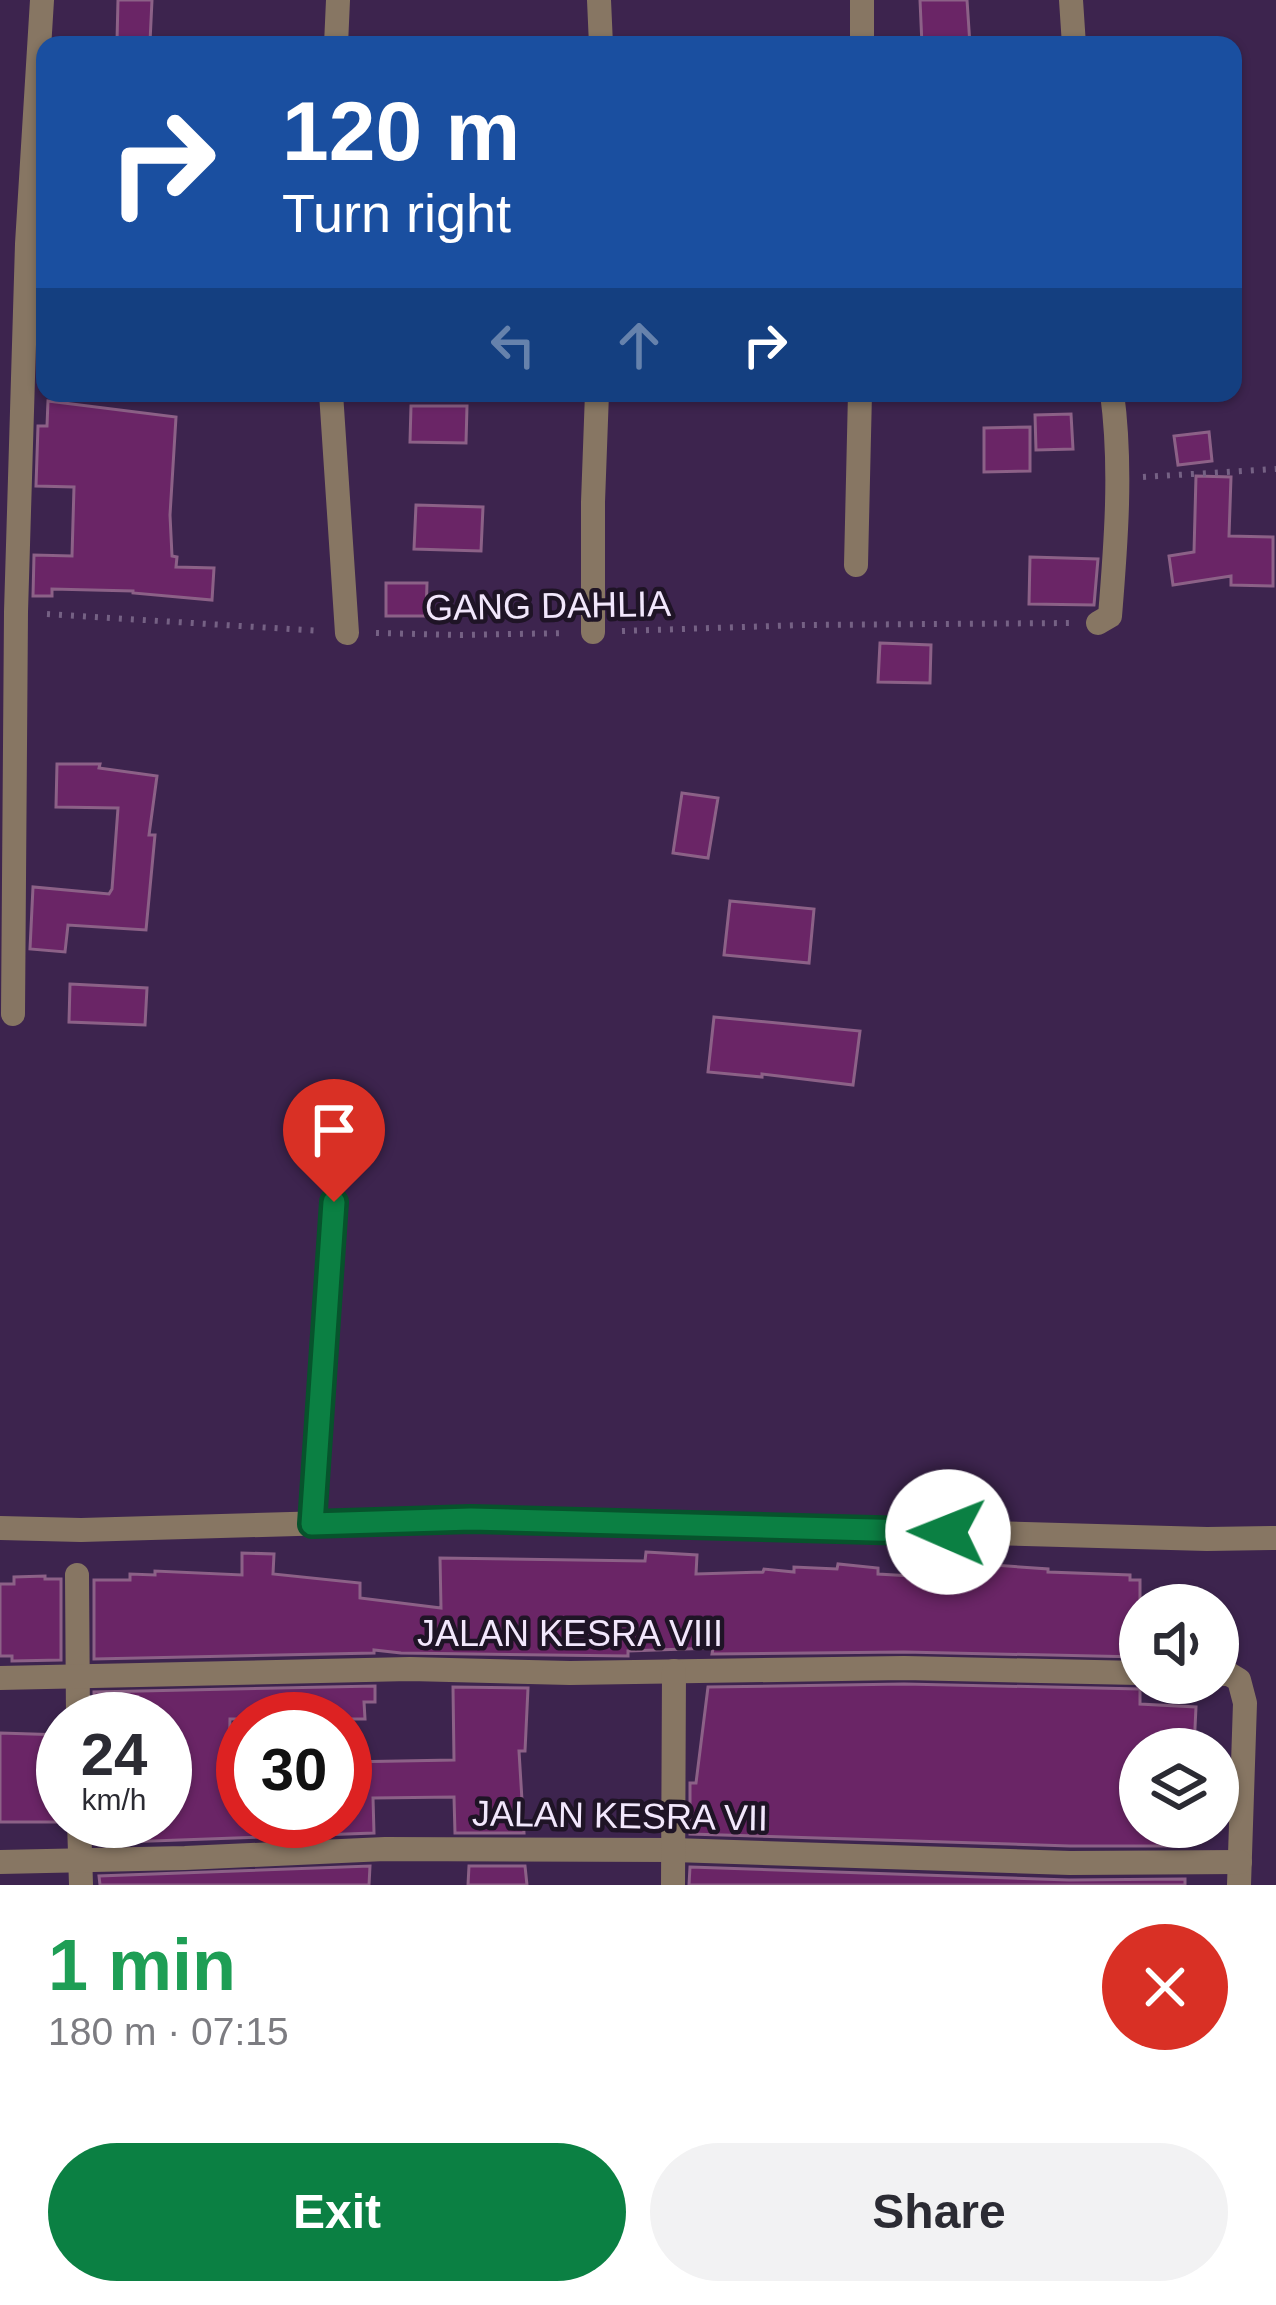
<!DOCTYPE html>
<html lang="en">
<head>
<meta charset="utf-8">
<style>
  :root { --surface:#fff; --page:#f2f2f3; --text:#2b2b33; --muted:#7c7c81; --accent:#0b8043 }
  body { margin:0; font-family:Helvetica,sans-serif; background:var(--page); color:var(--text); height:100vh; display:flex; flex-direction:column; font-size:45px; white-space:nowrap }
  * { box-sizing:border-box; margin:0 }
  p { font-size:39px; color:var(--muted) }
  .icon { flex:none; width:66px; height:66px; fill:none; stroke:currentColor; stroke-width:2; stroke-linecap:round; stroke-linejoin:round }
  .map { position:relative; height:1885px; overflow:hidden }
  .details { display:flex; flex-direction:column; background:var(--surface); flex:1 }
  .details>* { flex:none }
  .banner { position:absolute; left:36px; top:36px; width:1206px; height:366px; border-radius:24px; box-shadow:0 3px 9px #0004; background:#1a4fa0; color:#fff; overflow:hidden }
  .controls { position:absolute; left:1119px; top:1584px; display:grid; gap:24px }
  .controls a { display:grid; place-items:center; width:120px; height:120px; border-radius:50%; background:var(--surface); box-shadow:0 3px 9px #0004; font-size:60px }
  .speed { position:absolute; left:36px; top:1692px; display:flex; gap:24px; font-size:60px; font-weight:700; text-align:center }
  .speed>* { display:grid; place-content:center; width:156px; height:156px; border-radius:50%; background:var(--surface); box-shadow:0 3px 9px #0004; line-height:1 }
  .speed small { font-size:30px; font-weight:400 }
  .speed .limit { border:18px solid #d22; background:#fff; color:#111 }
  .pin { position:absolute; display:grid; place-items:center; width:102px; height:102px; color:#fff; margin:-123px -51px; border-radius:50% 50% 50% 0; rotate:-45deg; box-shadow:0 0 12px #0007 }
  .pin .icon { rotate:45deg }
  .me { position:absolute; width:132px; margin:-66px; rotate:271deg; stroke-linejoin:round; filter:drop-shadow(0 0 9px #0008) }
  .turn { display:flex; align-items:center; gap:42px; height:252px; padding:0 48px; font-size:54px }
  .turn .icon { width:156px; height:156px; stroke-width:2.5 }
  .turn b { display:block; font-size:84px; line-height:102px }
  .lanes { display:flex; align-items:center; height:114px; padding:0 48px; background:#0003; justify-content:center; gap:60px; direction:ltr }
  .lanes .off { opacity:.35 }
  .round { display:grid; place-items:center; flex:none; width:126px; height:126px; border-radius:63px; background:var(--page) }
  .headline { display:flex; align-items:center; justify-content:space-between; height:204px; padding:0 48px }
  h1 { font-size:72px; font-weight:700; line-height:90px; color:#1e9e55 }
  .cta { display:flex; gap:24px; margin-top:auto; padding:24px 48px }
  .cta a { flex:1; height:138px; border-radius:72px; background:var(--accent); color:#fff; font-size:48px; font-weight:700; line-height:138px; text-align:center }
  .cta a+a { background:var(--page); color:var(--text) }
  .map>svg:first-child { display:block }
  .building { fill:#6a2566; stroke:#8c6187; stroke-width:3 }
  .lines { fill:none; stroke-linecap:round; stroke-linejoin:round }
  .path { stroke:#756184; stroke-width:6; stroke-dasharray:3 9; stroke-linecap:butt }
  .street { stroke:#877663; stroke-width:24 }
  .route-casing { stroke:#07532c; stroke-width:30 }
  .route { stroke:#0b8043; stroke-width:21 }
  .labels { text-anchor:middle; stroke-width:9; stroke-linejoin:round; paint-order:stroke }
  .street-label { font-size:36px; fill:#f2e7fc; stroke:#1f1426 }
</style>
</head>
<body>
<div class="map">
<svg width="1276" height="1885" viewBox="0 0 1276 1885">
  <rect width="100%" height="100%" fill="#3d244e"/>
  <g class="building">
    <path d="M 118,0 L 152,0 L 150,42 L 117,41 Z"/>
    <path d="M 920,0 L 967,0 L 970,45 L 922,45 Z"/>
    <path d="M 48,401 L 176,417 L 170,515 L 172,556 L 177,557 L 176,567 L 214,568 L 212,600 L 133,593 L 133,591 L 52,589 L 52,596 L 33,596 L 34,555 L 72,556 L 74,487 L 36,486 L 38,426 L 47,426 Z"/>
    <path d="M 411,406 L 467,406 L 466,443 L 410,442 Z"/>
    <path d="M 1071,414 L 1073,449 L 1036,450 L 1035,415 Z"/>
    <path d="M 1030,427 L 1030,471 L 984,472 L 984,428 Z"/>
    <path d="M 1209,432 L 1212,461 L 1178,465 L 1174,436 Z"/>
    <path d="M 1196,476 L 1231,477 L 1229,536 L 1273,537 L 1273,586 L 1231,585 L 1231,576 L 1173,585 L 1169,556 L 1194,552 Z"/>
    <path d="M 416,505 L 483,507 L 481,551 L 414,549 Z"/>
    <path d="M 1030,557 L 1098,559 L 1094,605 L 1029,604 Z"/>
    <path d="M 386,583 L 427,583 L 426,616 L 386,616 Z"/>
    <path d="M 880,643 L 931,645 L 930,683 L 878,682 Z"/>
    <path d="M 57,764 L 100,764 L 99,768 L 157,776 L 149,835 L 155,835 L 146,930 L 68,925 L 65,952 L 30,949 L 33,887 L 109,894 L 112,889 L 118,808 L 56,807 Z"/>
    <path d="M 682,793 L 718,798 L 708,858 L 673,853 Z"/>
    <path d="M 730,901 L 814,909 L 809,963 L 724,955 Z"/>
    <path d="M 70,984 L 147,988 L 145,1025 L 69,1022 Z"/>
    <path d="M 714,1017 L 860,1031 L 853,1085 L 762,1074 L 762,1077 L 708,1072 Z"/>
    <path d="M 646,1552 L 697,1555 L 696,1574 L 763,1572 L 764,1569 L 794,1572 L 794,1567 L 837,1569 L 838,1564 L 878,1568 L 878,1574 L 964,1579 L 966,1563 L 1048,1569 L 1048,1572 L 1130,1575 L 1130,1580 L 1140,1580 L 1140,1657 L 904,1652 L 712,1654 L 713,1648 L 628,1651 L 628,1656 L 401,1653 L 374,1650 L 374,1653 L 94,1659 L 94,1580 L 130,1580 L 130,1574 L 155,1575 L 155,1571 L 242,1575 L 242,1553 L 274,1554 L 273,1574 L 360,1583 L 360,1598 L 441,1608 L 440,1558 L 645,1561 Z"/>
    <path d="M 45,1576 L 45,1579 L 61,1579 L 61,1660 L 12,1661 L 12,1656 L 0,1656 L 0,1584 L 14,1584 L 14,1577 Z"/>
    <path d="M 904,1684 L 1140,1689 L 1140,1704 L 1196,1707 L 1194,1749 L 1140,1749 L 1140,1827 L 1189,1827 L 1187,1846 L 1070,1846 L 690,1834 L 690,1783 L 696,1783 L 708,1687 Z"/>
    <path d="M 375,1686 L 375,1702 L 364,1702 L 365,1719 L 230,1719 L 229,1774 L 243,1775 L 243,1821 L 345,1821 L 345,1762 L 454,1760 L 453,1687 L 528,1688 L 525,1751 L 519,1751 L 524,1833 L 455,1833 L 454,1797 L 373,1798 L 374,1833 L 97,1843 L 96,1821 L 165,1821 L 165,1719 L 94,1719 L 94,1692 Z"/>
    <path d="M 0,1733 L 63,1735 L 63,1822 L 0,1822 Z"/>
    <path d="M 370,1866 L 369,1885 L 100,1885 L 99,1876 Z"/>
    <path d="M 469,1866 L 525,1866 L 527,1885 L 468,1885 Z"/>
    <path d="M 690,1867 L 1069,1880 L 1185,1879 L 1185,1885 L 689,1885 Z"/>
  </g>
  <g class="lines">
    <g class="path">
      <path d="M 1143,477 L 1276,469"/>
      <path d="M 47,614 L 321,631"/>
      <path d="M 622,631 L 803,625 L 1071,623"/>
      <path d="M 376,633 L 461,635 L 567,633"/>
    </g>
    <g class="street">
      <path d="M 599,0 L 601,45"/>
      <path d="M 1071,0 L 1074,45"/>
      <path d="M 336,45 L 338,0"/>
      <path d="M 862,45 L 862,0"/>
      <path d="M 331,393 L 347,633"/>
      <path d="M 856,565 L 860,393"/>
      <path d="M 1098,623 L 1110,616 C 1116,543 1122,466 1112,393"/>
      <path d="M 593,632 L 593,502 L 597,393"/>
      <path d="M 13,1014 L 16,612 L 27,244 L 42,0"/>
      <path d="M 312,1524 L 334,1202"/>
      <path d="M 0,1528 L 81,1530 L 471,1519 L 1207,1539 L 1276,1538"/>
      <path d="M 77,1575 L 78,1719"/>
      <path d="M 1218,1674 L 1229,1674 L 1239,1680 L 1245,1703 L 1239,1885"/>
      <path d="M 0,1678 L 410,1669 L 570,1673 L 904,1668 L 1140,1673"/>
      <path d="M 79,1821 L 81,1885"/>
      <path d="M 0,1862 L 185,1858 L 385,1849 L 674,1850 L 1070,1863 L 1240,1862"/>
      <path d="M 673,1885 L 674,1671"/>
    </g>
  </g>
  <g class="lines">
    <g class="route-casing">
      <path id="route" d="M 334,1202 L 312,1524 L 471,1519 L 948,1532"/>
    </g>
    <use href="#route" class="route"/>
  </g>
  <g class="labels">
    <g class="street-label">
      <text transform="translate(548 605) rotate(-1)" y="13">GANG DAHLIA</text>
      <text x="570" y="1646">JALAN KESRA VIII</text>
      <text transform="translate(620 1815) rotate(1)" y="13">JALAN KESRA VII</text>
    </g>
  </g>
</svg>
<div class="controls">
<a><svg class="icon" aria-label="sound" viewBox="0 0 24 24"><path d="M4 9h4l5-4v14l-5-4H4zM17 9q2 3 0 6"/></svg></a>
<a><svg class="icon" aria-label="layers" viewBox="0 0 24 24"><path d="M12 4l9 5-9 5-9-5zM3 14l9 5 9-5"/></svg></a>
</div>
<div class="speed"><div>24<small>km/h</small></div><div class="limit">30</div></div>
<div class="pin" style="left:334px;top:1202px;background:#d93025"><svg class="icon" aria-label="arrive" viewBox="0 0 24 24"><path d="M6 21V4h12l-3 4 3 4H6"/></svg></div>
<svg class="me" style="left:948px;top:1532px" viewBox="-20 -20 40 40"><circle r="19" fill="#fff"/><path d="M0-13L10 11 0 6-10 11z" fill="#0b8043"/></svg>
<div class="banner">
<div class="turn"><svg class="icon" aria-label="right" viewBox="0 0 24 24"><path d="M7 20v-9h11M14 6l5 5-5 5"/></svg><div><b>120 m</b>Turn right</div></div>
<div class="lanes"><svg class="icon off" aria-label="left" viewBox="0 0 24 24"><path d="M17 20v-9H6M10 6l-5 5 5 5"/></svg><svg class="icon off" aria-label="ahead" viewBox="0 0 24 24"><path d="M12 20V5M6 11l6-6 6 6"/></svg><svg class="icon" aria-label="right" viewBox="0 0 24 24"><path d="M7 20v-9h11M14 6l5 5-5 5"/></svg></div>
</div>
</div>
<section class="details">
<div class="headline"><div><h1>1 min</h1><p>180 m · 07:15</p></div><a class="round" style="background:#d93025;color:#fff"><svg class="icon" aria-label="close" viewBox="0 0 24 24"><path d="M6 6l12 12M18 6L6 18"/></svg></a></div>
<div class="cta"><a>Exit</a><a>Share</a></div>
</section>
</body>
</html>
